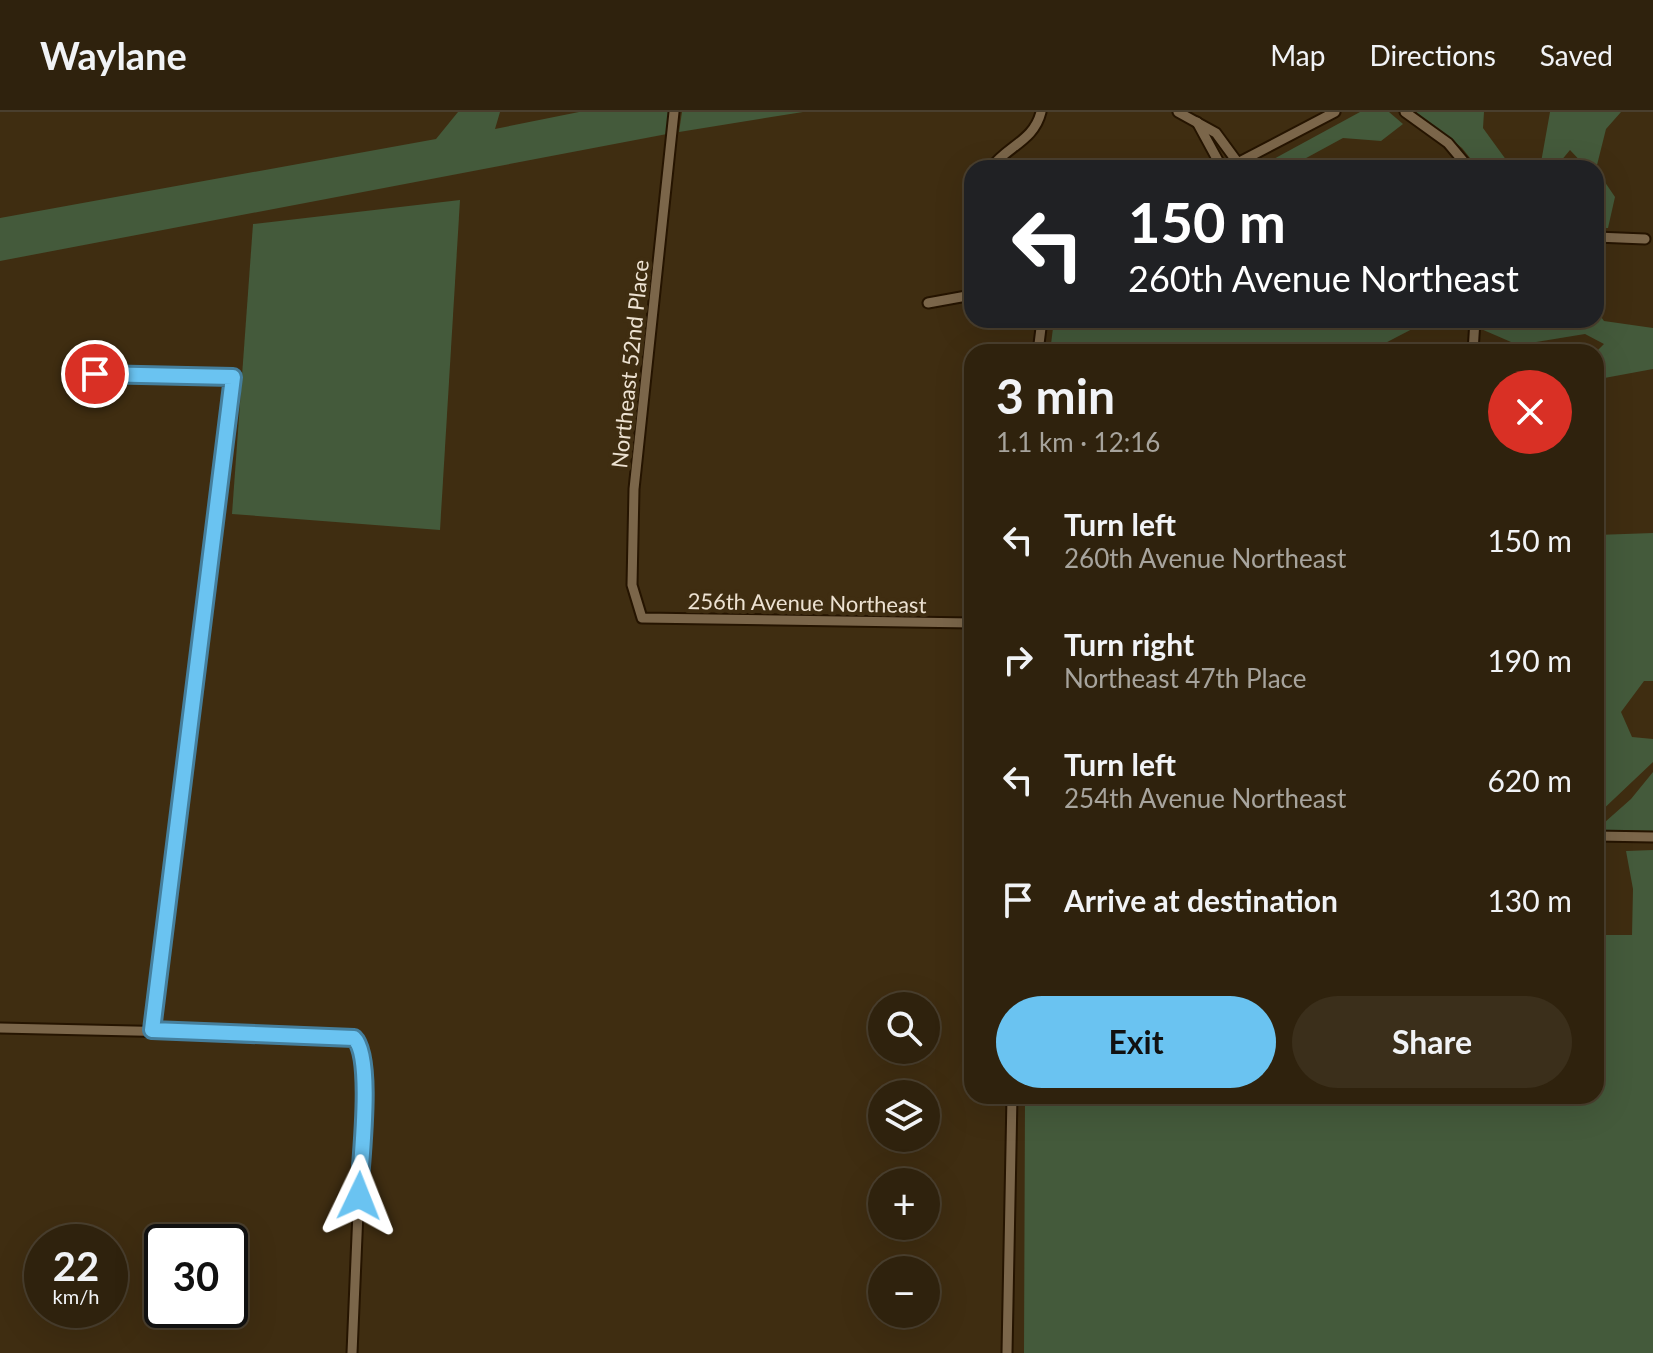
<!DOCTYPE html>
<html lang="en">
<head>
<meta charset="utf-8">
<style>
  :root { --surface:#2f220d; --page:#3b2f1b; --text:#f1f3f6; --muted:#a7a49d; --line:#4a3f2e; --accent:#6ac3f1 }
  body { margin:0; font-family:Lato,sans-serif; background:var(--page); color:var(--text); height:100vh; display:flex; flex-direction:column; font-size:30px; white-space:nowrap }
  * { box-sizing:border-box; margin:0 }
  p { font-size:26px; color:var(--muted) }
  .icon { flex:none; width:44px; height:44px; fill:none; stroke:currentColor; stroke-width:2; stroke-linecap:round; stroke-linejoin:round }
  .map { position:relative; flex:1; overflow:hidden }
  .drawer { position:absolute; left:964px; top:232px; width:640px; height:760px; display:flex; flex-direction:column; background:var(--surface); border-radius:24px; box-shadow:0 8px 32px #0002,0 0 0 2px var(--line) }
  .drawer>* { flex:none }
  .banner { position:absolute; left:964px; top:48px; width:640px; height:168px; border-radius:24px; box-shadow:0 8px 32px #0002,0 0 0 2px var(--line); background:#202124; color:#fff; overflow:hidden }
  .fabs { position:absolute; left:868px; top:880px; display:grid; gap:16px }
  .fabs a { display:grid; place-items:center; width:72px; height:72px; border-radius:50%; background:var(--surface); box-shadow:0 8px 32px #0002,0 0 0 2px var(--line); font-size:40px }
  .speed { position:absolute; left:24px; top:1112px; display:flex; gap:16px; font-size:40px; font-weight:700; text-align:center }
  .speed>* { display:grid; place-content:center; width:104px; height:104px; border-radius:50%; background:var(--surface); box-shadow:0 8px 32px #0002,0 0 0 2px var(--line); line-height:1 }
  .speed small { font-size:20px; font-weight:400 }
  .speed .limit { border:4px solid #111; border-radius:12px; background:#fff; color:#111 }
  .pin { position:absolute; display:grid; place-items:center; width:68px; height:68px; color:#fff; margin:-34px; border:4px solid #fff; border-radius:50%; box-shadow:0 2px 8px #0007 }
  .me { position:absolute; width:88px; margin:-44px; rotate:2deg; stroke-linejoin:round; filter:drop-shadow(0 0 6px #0008) }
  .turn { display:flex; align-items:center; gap:28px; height:168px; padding:0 32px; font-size:36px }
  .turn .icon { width:104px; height:104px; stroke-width:2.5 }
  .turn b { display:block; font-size:56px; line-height:68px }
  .round { display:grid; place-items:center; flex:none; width:84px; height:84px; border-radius:42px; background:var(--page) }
  .headline { display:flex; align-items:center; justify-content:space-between; height:136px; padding:0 32px }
  h1 { font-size:48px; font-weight:700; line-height:60px }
  .action { display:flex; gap:16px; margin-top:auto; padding:16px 32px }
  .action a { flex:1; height:92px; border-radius:48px; background:var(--accent); color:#111; font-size:32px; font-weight:700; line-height:92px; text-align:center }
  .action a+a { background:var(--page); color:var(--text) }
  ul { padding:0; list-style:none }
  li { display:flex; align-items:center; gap:24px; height:120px; padding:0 32px }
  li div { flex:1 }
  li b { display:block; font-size:30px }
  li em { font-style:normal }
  header { display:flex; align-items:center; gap:48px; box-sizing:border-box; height:112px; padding:0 40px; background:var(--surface); border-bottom:2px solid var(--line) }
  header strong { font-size:38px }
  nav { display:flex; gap:44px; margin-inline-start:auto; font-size:28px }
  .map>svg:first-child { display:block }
  .green { fill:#445a3b }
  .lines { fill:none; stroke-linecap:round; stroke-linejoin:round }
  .minor-casing { stroke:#251400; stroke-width:13 }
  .minor { stroke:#7b664a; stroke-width:9 }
  .route-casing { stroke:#457f9d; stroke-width:20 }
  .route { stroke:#6ac3f1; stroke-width:14 }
  .labels { text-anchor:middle; stroke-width:8; stroke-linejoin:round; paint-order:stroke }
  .street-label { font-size:22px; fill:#ede2d2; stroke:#3f2d11 }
</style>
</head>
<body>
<header>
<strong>Waylane</strong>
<nav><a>Map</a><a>Directions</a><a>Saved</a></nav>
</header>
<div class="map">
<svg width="1653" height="1241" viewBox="0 0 1653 1241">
  <rect width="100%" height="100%" fill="#3f2d11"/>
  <g class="green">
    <path d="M 458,0 L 500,0 L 495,17 L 579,0 L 670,0 L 667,22 L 0,149 L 0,106 L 436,27 Z"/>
    <path d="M 682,0 L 803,0 L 679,20 Z"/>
    <path d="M 1360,0 L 1389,0 L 1403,12 L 1381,29 L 1343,26 L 1297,51 L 1295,56 L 1257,56 Z"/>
    <path d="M 1416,0 L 1484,0 L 1483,16 L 1512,56 L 1478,56 L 1462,36 Z"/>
    <path d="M 1550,0 L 1621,0 L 1606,17 L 1596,57 L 1615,85 L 1608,116 L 1596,116 L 1596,56 L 1587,56 L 1570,38 L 1555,56 L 1540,56 Z"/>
    <path d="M 460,88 L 440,418 L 232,402 L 253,112 Z"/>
    <path d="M 1596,198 L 1604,209 L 1653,216 L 1653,257 L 1599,267 L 1596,240 L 1604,232 L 1585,222 L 1518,233 L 1481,217 L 1482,208 L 1596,208 Z"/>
    <path d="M 1054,208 L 1256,208 L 1286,216 C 1322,200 1379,204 1418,214 L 1368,240 L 1050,240 Z"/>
    <path d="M 1653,421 L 1653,569 L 1644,569 L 1621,600 L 1632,625 L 1653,627 L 1653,650 L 1596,704 L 1596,423 Z"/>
    <path d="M 1653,660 L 1653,719 L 1596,718 L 1631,687 Z"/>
    <path d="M 1653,738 L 1653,1241 L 1024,1241 L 1025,984 L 1596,984 L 1596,823 L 1632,823 L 1633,777 L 1626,739 Z"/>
  </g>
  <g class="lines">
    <g class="minor-casing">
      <g id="minor">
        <path d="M 674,0 L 634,377 L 632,473 L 642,506 L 972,511"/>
        <path d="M 1178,0 L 1216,21 L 1238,51"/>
        <path d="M 1405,0 L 1448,31 L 1469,56"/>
        <path d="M 1197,10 L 1222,56"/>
        <path d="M 991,56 C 1007,34 1034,29 1041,0"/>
        <path d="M 1228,56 L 1335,0"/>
        <path d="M 1596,125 L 1645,127"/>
        <path d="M 928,191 L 972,183"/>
        <path d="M 1038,240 L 1042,208"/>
        <path d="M 1473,240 L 1475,208"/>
        <path d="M 95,262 L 233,265 L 152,918"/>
        <path d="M 1596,724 L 1653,725"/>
        <path d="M 0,916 L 349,924 L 358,929 L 364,959 L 352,1241"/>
        <path d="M 1007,1241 L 1012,984"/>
      </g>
    </g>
    <use href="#minor" class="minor"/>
  </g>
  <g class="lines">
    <g class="route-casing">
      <path id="route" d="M 95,262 L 233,265 L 152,918 L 354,926 C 374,945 360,1053 359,1084"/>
    </g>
    <use href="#route" class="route"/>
  </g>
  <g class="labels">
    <g class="street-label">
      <text transform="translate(630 252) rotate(-84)" y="8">Northeast 52nd Place</text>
      <text transform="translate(807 491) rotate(1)" y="8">256th Avenue Northeast</text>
    </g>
  </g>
</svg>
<div class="fabs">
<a><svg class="icon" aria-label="search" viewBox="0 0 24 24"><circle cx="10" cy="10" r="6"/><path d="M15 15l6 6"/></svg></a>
<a><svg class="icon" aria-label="layers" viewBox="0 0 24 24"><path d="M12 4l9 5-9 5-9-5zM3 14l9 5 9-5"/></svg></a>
<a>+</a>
<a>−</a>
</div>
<div class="speed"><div>22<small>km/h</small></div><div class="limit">30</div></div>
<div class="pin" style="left:95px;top:262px;background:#d93025"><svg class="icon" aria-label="arrive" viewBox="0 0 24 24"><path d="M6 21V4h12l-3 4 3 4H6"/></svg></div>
<svg class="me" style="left:359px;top:1084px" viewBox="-20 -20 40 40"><path d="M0-17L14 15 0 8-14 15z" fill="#6ac3f1" stroke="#fff" stroke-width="4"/></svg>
<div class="banner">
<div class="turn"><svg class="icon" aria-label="left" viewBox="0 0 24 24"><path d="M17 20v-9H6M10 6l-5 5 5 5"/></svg><div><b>150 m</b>260th Avenue Northeast</div></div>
</div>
<section class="drawer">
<div class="headline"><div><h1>3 min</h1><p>1.1 km · 12:16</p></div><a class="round" style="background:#d93025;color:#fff"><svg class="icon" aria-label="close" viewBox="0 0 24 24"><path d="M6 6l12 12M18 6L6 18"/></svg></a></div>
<ul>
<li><svg class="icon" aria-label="left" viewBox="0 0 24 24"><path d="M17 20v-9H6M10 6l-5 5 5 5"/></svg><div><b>Turn left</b><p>260th Avenue Northeast</p></div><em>150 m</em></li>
<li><svg class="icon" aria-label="right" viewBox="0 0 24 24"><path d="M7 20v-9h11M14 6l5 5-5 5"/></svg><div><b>Turn right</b><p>Northeast 47th Place</p></div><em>190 m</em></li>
<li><svg class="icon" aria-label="left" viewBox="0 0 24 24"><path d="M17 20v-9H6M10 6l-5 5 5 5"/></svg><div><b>Turn left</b><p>254th Avenue Northeast</p></div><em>620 m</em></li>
<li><svg class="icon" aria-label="arrive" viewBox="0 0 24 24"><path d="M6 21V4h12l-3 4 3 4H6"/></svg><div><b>Arrive at destination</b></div><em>130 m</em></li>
</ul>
<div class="action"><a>Exit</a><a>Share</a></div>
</section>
</div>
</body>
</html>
